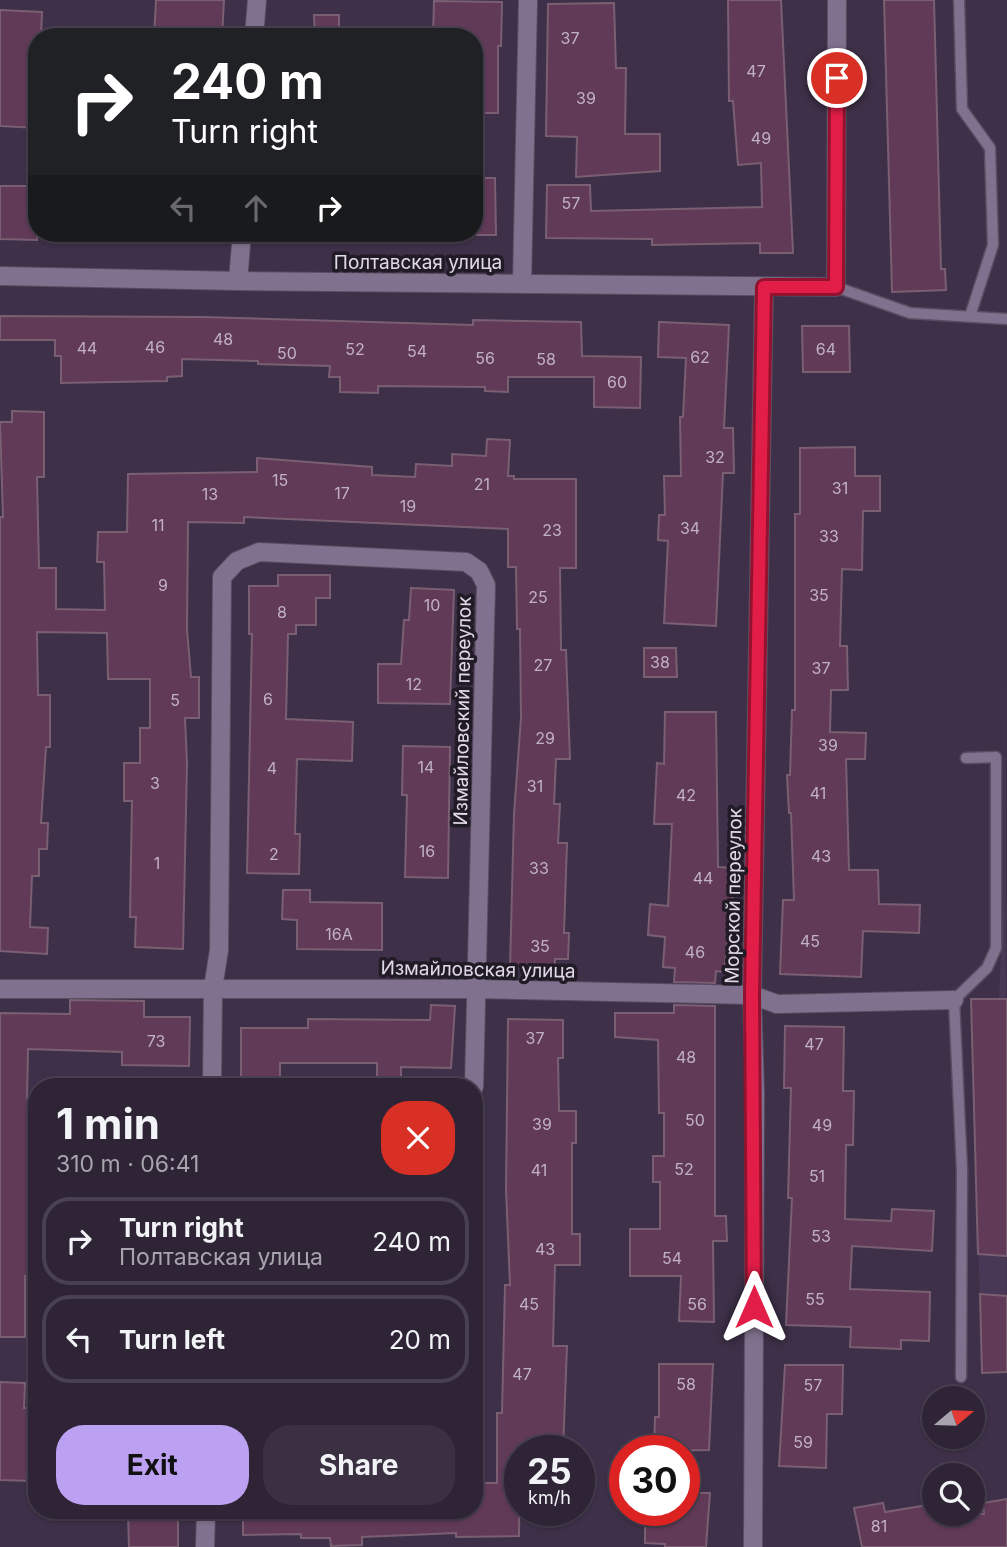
<!DOCTYPE html>
<html lang="en">
<head>
<meta charset="utf-8">
<style>
  :root { --surface:#2e2436; --page:#3a3042; --text:#f1f3f6; --muted:#a7a4ad; --line:#494151; --accent:#bca0f2 }
  body { margin:0; font-family:Inter,sans-serif; background:var(--page); color:var(--text); height:100vh; display:flex; flex-direction:column; font-size:26px; white-space:nowrap }
  * { box-sizing:border-box; margin:0 }
  p { font-size:23px; color:var(--muted) }
  .icon { flex:none; width:38px; height:38px; fill:none; stroke:currentColor; stroke-width:2; stroke-linecap:round; stroke-linejoin:round }
  .map { position:relative; flex:1; overflow:hidden }
  .details { position:absolute; left:28px; top:1078px; width:455px; height:441px; display:flex; flex-direction:column; background:var(--surface); border-radius:28px; box-shadow:0 2px 5px #0004,0 0 0 2px var(--line) }
  .details>* { flex:none }
  .top-card { position:absolute; left:28px; top:28px; width:455px; height:214px; border-radius:28px; box-shadow:0 2px 5px #0004,0 0 0 2px var(--line); background:#202124; color:#fff; overflow:hidden }
  .needle { width:46px; rotate:71deg }
  .buttons { position:absolute; left:922px; top:1386px; display:grid; gap:14px }
  .buttons a { display:grid; place-items:center; width:63px; height:63px; border-radius:50%; background:var(--surface); box-shadow:0 2px 5px #0004,0 0 0 2px var(--line); font-size:35px }
  .speed { position:absolute; left:504px; top:1435px; display:flex; gap:14px; font-size:35px; font-weight:700; text-align:center }
  .speed>* { display:grid; place-content:center; width:91px; height:91px; border-radius:50%; background:var(--surface); box-shadow:0 2px 5px #0004,0 0 0 2px var(--line); line-height:1 }
  .speed small { font-size:18px; font-weight:400 }
  .speed .limit { border:10px solid #d22; background:#fff; color:#111 }
  .pin { position:absolute; display:grid; place-items:center; width:60px; height:60px; color:#fff; margin:-30px; border:4px solid #fff; border-radius:50%; box-shadow:0 2px 7px #0007 }
  .me { position:absolute; width:77px; margin:-38px; rotate:0deg; stroke-linejoin:round; filter:drop-shadow(0 0 5px #0008) }
  .turn { display:flex; align-items:center; gap:24px; height:147px; padding:0 28px; font-size:32px }
  .turn .icon { width:91px; height:91px; stroke-width:2.5 }
  .turn b { display:block; font-size:49px; line-height:60px }
  .lanes { display:flex; align-items:center; height:66px; padding:0 28px; background:#0003; justify-content:center; gap:35px; direction:ltr }
  .lanes .off { opacity:.35 }
  .round { display:grid; place-items:center; flex:none; width:74px; height:74px; border-radius:28px; background:var(--page) }
  .head { display:flex; align-items:center; justify-content:space-between; height:119px; padding:0 28px }
  h1 { font-size:42px; font-weight:700; line-height:52px }
  .action { display:flex; gap:14px; margin-top:auto; padding:14px 28px }
  .action a { flex:1; height:80px; border-radius:28px; background:var(--accent); color:#111; font-size:28px; font-weight:700; line-height:80px; text-align:center }
  .action a+a { background:var(--page); color:var(--text) }
  ul { padding:0; list-style:none }
  li { display:flex; align-items:center; gap:21px; height:88px; margin:0 14px 10px; padding:0 14px; border:4px solid var(--line); border-radius:28px }
  li div { flex:1 }
  li b { display:block; font-size:26px }
  li em { font-style:normal }
  .map>svg:first-child { display:block }
  .built { fill:#483856 }
  .building { fill:#613a57; stroke:#7a5f72; stroke-width:2 }
  .lines { fill:none; stroke-linecap:round; stroke-linejoin:round }
  .service-casing { stroke:#584e62; stroke-width:13 }
  .minor-casing { stroke:#584e62; stroke-width:20 }
  .service { stroke:#80728e; stroke-width:10 }
  .minor { stroke:#80728e; stroke-width:18 }
  .route-casing { stroke:#92132f; stroke-width:18 }
  .route { stroke:#e11d48; stroke-width:12 }
  .labels { text-anchor:middle; stroke-width:7; stroke-linejoin:round; paint-order:stroke }
  .number-label { font-size:16px; fill:#c1b1c4 }
  .street-label { font-size:19px; fill:#e1d9e8; stroke:#211b26 }
</style>
</head>
<body>
<div class="map">
<svg width="1007" height="1547" viewBox="0 0 1007 1547">
  <rect width="100%" height="100%" fill="#3d3048"/>
  <path class="built" d="M 1005,628 L 1007,1372 L 982,1373 L 971,999 L 999,999 L 1004,880 Z"/>
  <g class="building">
    <path d="M 156,0 L 224,0 L 222,37 L 154,37 Z"/>
    <path d="M 728,0 L 781,0 L 793,253 L 760,253 L 760,243 L 652,245 L 652,239 L 546,238 L 547,185 L 590,185 L 591,211 L 762,207 L 761,163 L 738,165 L 733,101 L 729,101 Z"/>
    <path d="M 884,0 L 934,0 L 941,269 L 945,269 L 946,290 L 892,292 Z"/>
    <path d="M 434,1 L 502,2 L 501,46 L 498,46 L 498,113 L 474,113 L 474,37 L 433,37 Z"/>
    <path d="M 614,3 L 616,68 L 626,68 L 625,134 L 660,134 L 660,171 L 576,177 L 577,137 L 546,136 L 548,4 Z"/>
    <path d="M 0,10 L 42,12 L 41,37 L 37,37 L 37,128 L 0,126 Z"/>
    <path d="M 314,15 L 339,15 L 339,37 L 315,37 Z"/>
    <path d="M 474,178 L 495,178 L 496,235 L 474,235 Z"/>
    <path d="M 0,186 L 37,186 L 37,240 L 0,239 Z"/>
    <path d="M 0,316 L 202,317 L 473,325 L 473,320 L 581,322 L 582,356 L 641,357 L 640,408 L 594,407 L 594,377 L 508,377 L 508,392 L 485,391 L 485,387 L 378,386 L 378,393 L 340,392 L 340,377 L 329,377 L 330,366 L 258,364 L 258,361 L 182,359 L 182,376 L 167,377 L 167,381 L 61,383 L 61,356 L 55,356 L 55,340 L 0,340 Z"/>
    <path d="M 659,322 L 729,325 L 724,428 L 733,428 L 734,473 L 723,473 L 716,626 L 664,623 L 668,541 L 658,540 L 659,515 L 665,515 L 664,476 L 681,476 L 680,417 L 683,417 L 686,358 L 658,357 Z"/>
    <path d="M 802,326 L 849,326 L 850,372 L 803,372 Z"/>
    <path d="M 12,411 L 44,412 L 44,477 L 37,477 L 39,568 L 56,568 L 56,609 L 105,610 L 104,562 L 97,562 L 98,532 L 127,532 L 128,474 L 257,472 L 257,458 L 372,467 L 372,475 L 415,477 L 416,464 L 452,466 L 452,454 L 486,456 L 487,439 L 510,440 L 508,476 L 514,476 L 514,479 L 576,479 L 576,568 L 560,568 L 561,650 L 566,650 L 570,759 L 556,759 L 554,804 L 560,804 L 558,843 L 567,843 L 564,933 L 569,933 L 568,959 L 555,959 L 555,969 L 510,968 L 514,814 L 521,718 L 520,629 L 517,629 L 516,567 L 508,567 L 508,529 L 244,517 L 244,523 L 188,522 L 187,629 L 191,677 L 199,677 L 199,718 L 185,718 L 187,764 L 183,949 L 135,947 L 136,917 L 130,917 L 132,801 L 124,801 L 124,763 L 140,763 L 140,728 L 150,728 L 150,679 L 108,679 L 107,633 L 37,632 L 38,695 L 50,695 L 50,747 L 46,747 L 41,823 L 48,823 L 47,849 L 39,849 L 39,876 L 32,876 L 30,927 L 48,928 L 47,954 L 0,951 L 0,517 L 3,517 L 0,422 L 12,422 Z"/>
    <path d="M 855,447 L 855,476 L 880,476 L 880,511 L 863,511 L 862,570 L 842,569 L 840,646 L 847,646 L 848,690 L 831,690 L 830,732 L 866,733 L 865,759 L 846,759 L 849,870 L 878,870 L 879,904 L 920,905 L 919,933 L 863,931 L 861,977 L 780,974 L 783,900 L 794,900 L 791,813 L 789,813 L 787,775 L 790,775 L 792,710 L 795,710 L 795,514 L 800,514 L 800,448 Z"/>
    <path d="M 278,575 L 330,575 L 330,598 L 316,598 L 316,625 L 296,625 L 296,634 L 288,634 L 286,719 L 353,722 L 352,761 L 297,759 L 295,834 L 300,834 L 299,874 L 247,873 L 252,634 L 249,634 L 249,586 L 278,586 Z"/>
    <path d="M 411,588 L 454,590 L 450,704 L 378,703 L 378,664 L 401,664 L 404,620 L 409,620 Z"/>
    <path d="M 644,648 L 676,648 L 677,677 L 644,677 Z"/>
    <path d="M 665,712 L 716,712 L 718,867 L 736,868 L 724,972 L 716,971 L 715,983 L 674,982 L 675,968 L 663,967 L 665,937 L 648,935 L 650,904 L 668,906 L 672,824 L 654,824 L 657,763 L 664,764 Z"/>
    <path d="M 403,746 L 450,747 L 448,878 L 405,877 L 407,795 L 402,795 Z"/>
    <path d="M 283,890 L 310,890 L 310,902 L 382,903 L 382,950 L 297,949 L 297,920 L 282,919 Z"/>
    <path d="M 971,999 L 1007,999 L 1007,1256 L 978,1254 Z"/>
    <path d="M 70,1000 L 144,1001 L 144,1017 L 190,1017 L 189,1066 L 122,1065 L 122,1052 L 28,1049 L 27,1100 L 37,1101 L 37,1188 L 33,1242 L 37,1242 L 37,1276 L 25,1276 L 25,1337 L 0,1337 L 0,1013 L 70,1014 Z"/>
    <path d="M 431,1005 L 455,1006 L 451,1068 L 401,1067 L 401,1079 L 377,1078 L 377,1063 L 280,1063 L 280,1077 L 241,1077 L 241,1028 L 308,1028 L 308,1019 L 430,1020 Z"/>
    <path d="M 674,1005 L 715,1006 L 715,1216 L 726,1216 L 727,1241 L 713,1241 L 714,1322 L 679,1321 L 681,1276 L 630,1276 L 630,1229 L 660,1229 L 660,1182 L 653,1182 L 653,1156 L 664,1156 L 664,1113 L 659,1113 L 658,1040 L 615,1037 L 615,1013 L 674,1013 Z"/>
    <path d="M 508,1019 L 563,1020 L 563,1058 L 558,1058 L 559,1111 L 576,1111 L 576,1143 L 572,1143 L 572,1234 L 580,1234 L 580,1265 L 555,1265 L 553,1346 L 567,1346 L 563,1451 L 520,1451 L 519,1536 L 456,1537 L 456,1533 L 362,1537 L 362,1545 L 331,1546 L 330,1538 L 301,1538 L 301,1534 L 243,1535 L 243,1510 L 474,1510 L 474,1483 L 497,1483 L 497,1413 L 502,1413 L 505,1285 L 510,1285 L 506,1189 Z"/>
    <path d="M 785,1026 L 844,1027 L 843,1091 L 854,1091 L 853,1145 L 846,1145 L 845,1219 L 891,1221 L 892,1209 L 934,1211 L 932,1251 L 852,1246 L 850,1289 L 930,1292 L 929,1341 L 901,1340 L 901,1349 L 850,1347 L 851,1327 L 786,1325 L 792,1198 L 788,1198 L 791,1088 L 784,1088 Z"/>
    <path d="M 980,1294 L 1007,1296 L 1007,1372 L 982,1373 Z"/>
    <path d="M 659,1364 L 713,1364 L 709,1450 L 654,1451 L 655,1417 L 659,1417 Z"/>
    <path d="M 785,1365 L 843,1365 L 842,1414 L 827,1414 L 826,1468 L 779,1466 Z"/>
    <path d="M 0,1382 L 25,1383 L 24,1408 L 37,1408 L 37,1462 L 31,1462 L 31,1481 L 0,1480 Z"/>
    <path d="M 684,1493 L 710,1493 L 706,1547 L 665,1547 L 665,1544 L 645,1543 L 645,1510 L 684,1510 Z"/>
    <path d="M 1007,1499 L 1007,1547 L 862,1547 L 854,1508 L 883,1503 L 885,1512 L 934,1504 L 934,1514 L 984,1514 L 983,1503 Z"/>
    <path d="M 142,1510 L 178,1510 L 178,1547 L 129,1547 L 128,1514 L 142,1514 Z"/>
  </g>
  <g class="lines">
    <g class="service-casing">
      <g id="service">
        <path d="M 959,0 L 962,109 L 990,148 L 993,245 L 970,316"/>
        <path d="M 836,287 L 910,313 L 1007,319"/>
        <path d="M 961,1377 L 962,1170 L 954,1000 L 987,968 L 996,948 L 996,757 L 966,758"/>
      </g>
    </g>
    <g class="minor-casing">
      <g id="minor">
        <path d="M 254,37 L 257,0"/>
        <path d="M 0,276 L 238,281 L 836,287 L 837,0"/>
        <path d="M 238,281 L 242,233"/>
        <path d="M 522,283 L 528,0"/>
        <path d="M 0,989 L 476,989 L 752,995 L 777,1004 L 954,1000"/>
        <path d="M 212,1087 L 213,988 L 219,950 L 222,577 L 237,561 L 259,552 L 466,562 L 479,571 L 486,585 L 474,1087"/>
        <path d="M 205,1547 L 206,1510"/>
        <path d="M 753,1547 L 755,1094 L 752,995 L 764,287"/>
      </g>
    </g>
    <use href="#service" class="service"/>
    <use href="#minor" class="minor"/>
  </g>
  <g class="lines">
    <g class="route-casing">
      <path id="route" d="M 754,1307 L 752,995 L 764,287 L 836,287 L 837,78"/>
    </g>
    <use href="#route" class="route"/>
  </g>
  <g class="labels">
    <g class="number-label">
      <text x="570" y="44">37</text>
      <text x="756" y="77">47</text>
      <text x="586" y="104">39</text>
      <text x="761" y="144">49</text>
      <text x="571" y="209">57</text>
      <text x="223" y="345">48</text>
      <text x="155" y="353">46</text>
      <text x="87" y="354">44</text>
      <text x="355" y="355">52</text>
      <text x="826" y="355">64</text>
      <text x="417" y="357">54</text>
      <text x="287" y="359">50</text>
      <text x="700" y="363">62</text>
      <text x="485" y="364">56</text>
      <text x="546" y="365">58</text>
      <text x="617" y="388">60</text>
      <text x="715" y="463">32</text>
      <text x="280" y="486">15</text>
      <text x="482" y="490">21</text>
      <text x="840" y="494">31</text>
      <text x="342" y="499">17</text>
      <text x="210" y="500">13</text>
      <text x="408" y="512">19</text>
      <text x="158" y="531">11</text>
      <text x="690" y="534">34</text>
      <text x="552" y="536">23</text>
      <text x="829" y="542">33</text>
      <text x="163" y="591">9</text>
      <text x="819" y="601">35</text>
      <text x="538" y="603">25</text>
      <text x="432" y="611">10</text>
      <text x="282" y="618">8</text>
      <text x="660" y="668">38</text>
      <text x="543" y="671">27</text>
      <text x="821" y="674">37</text>
      <text x="414" y="690">12</text>
      <text x="268" y="705">6</text>
      <text x="175" y="706">5</text>
      <text x="545" y="744">29</text>
      <text x="828" y="751">39</text>
      <text x="426" y="773">14</text>
      <text x="272" y="774">4</text>
      <text x="155" y="789">3</text>
      <text x="535" y="792">31</text>
      <text x="818" y="799">41</text>
      <text x="686" y="801">42</text>
      <text x="427" y="857">16</text>
      <text x="274" y="860">2</text>
      <text x="821" y="862">43</text>
      <text x="157" y="869">1</text>
      <text x="539" y="874">33</text>
      <text x="703" y="884">44</text>
      <text x="339" y="940">16А</text>
      <text x="810" y="947">45</text>
      <text x="540" y="952">35</text>
      <text x="695" y="958">46</text>
      <text x="535" y="1044">37</text>
      <text x="156" y="1047">73</text>
      <text x="814" y="1050">47</text>
      <text x="686" y="1063">48</text>
      <text x="695" y="1126">50</text>
      <text x="542" y="1130">39</text>
      <text x="822" y="1131">49</text>
      <text x="684" y="1175">52</text>
      <text x="539" y="1176">41</text>
      <text x="817" y="1182">51</text>
      <text x="821" y="1242">53</text>
      <text x="545" y="1255">43</text>
      <text x="672" y="1264">54</text>
      <text x="815" y="1305">55</text>
      <text x="529" y="1310">45</text>
      <text x="697" y="1310">56</text>
      <text x="522" y="1380">47</text>
      <text x="686" y="1390">58</text>
      <text x="813" y="1391">57</text>
      <text x="803" y="1448">59</text>
      <text x="879" y="1532">81</text>
    </g>
    <g class="street-label">
      <text x="418" y="269">Полтавская улица</text>
      <text transform="translate(462 711) rotate(-89)" y="7">Измайловский переулок</text>
      <text transform="translate(733 896) rotate(-89)" y="7">Морской переулок</text>
      <text transform="translate(478 969) rotate(1)" y="7">Измайловская улица</text>
    </g>
  </g>
</svg>
<div class="buttons">
<a><svg class="needle" viewBox="-14 -14 28 28"><path d="M0-13l5 13h-10z" fill="#e53935"/><path d="M0 13l5-13h-10z" fill="#a7a4ad"/></svg></a>
<a><svg class="icon" aria-label="search" viewBox="0 0 24 24"><circle cx="10" cy="10" r="6"/><path d="M15 15l6 6"/></svg></a>
</div>
<div class="speed"><div>25<small>km/h</small></div><div class="limit">30</div></div>
<div class="pin" style="left:837px;top:78px;background:#d93025"><svg class="icon" aria-label="arrive" viewBox="0 0 24 24"><path d="M6 21V4h12l-3 4 3 4H6"/></svg></div>
<svg class="me" style="left:754px;top:1307px" viewBox="-20 -20 40 40"><path d="M0-17L14 15 0 8-14 15z" fill="#e11d48" stroke="#fff" stroke-width="4"/></svg>
<div class="top-card">
<div class="turn"><svg class="icon" aria-label="right" viewBox="0 0 24 24"><path d="M7 20v-9h11M14 6l5 5-5 5"/></svg><div><b>240 m</b>Turn right</div></div>
<div class="lanes"><svg class="icon off" aria-label="left" viewBox="0 0 24 24"><path d="M17 20v-9H6M10 6l-5 5 5 5"/></svg><svg class="icon off" aria-label="ahead" viewBox="0 0 24 24"><path d="M12 20V5M6 11l6-6 6 6"/></svg><svg class="icon" aria-label="right" viewBox="0 0 24 24"><path d="M7 20v-9h11M14 6l5 5-5 5"/></svg></div>
</div>
<section class="details">
<div class="head"><div><h1>1 min</h1><p>310 m · 06:41</p></div><a class="round" style="background:#d93025;color:#fff"><svg class="icon" aria-label="close" viewBox="0 0 24 24"><path d="M6 6l12 12M18 6L6 18"/></svg></a></div>
<ul>
<li><svg class="icon" aria-label="right" viewBox="0 0 24 24"><path d="M7 20v-9h11M14 6l5 5-5 5"/></svg><div><b>Turn right</b><p>Полтавская улица</p></div><em>240 m</em></li>
<li><svg class="icon" aria-label="left" viewBox="0 0 24 24"><path d="M17 20v-9H6M10 6l-5 5 5 5"/></svg><div><b>Turn left</b></div><em>20 m</em></li>
</ul>
<div class="action"><a>Exit</a><a>Share</a></div>
</section>
</div>
</body>
</html>
